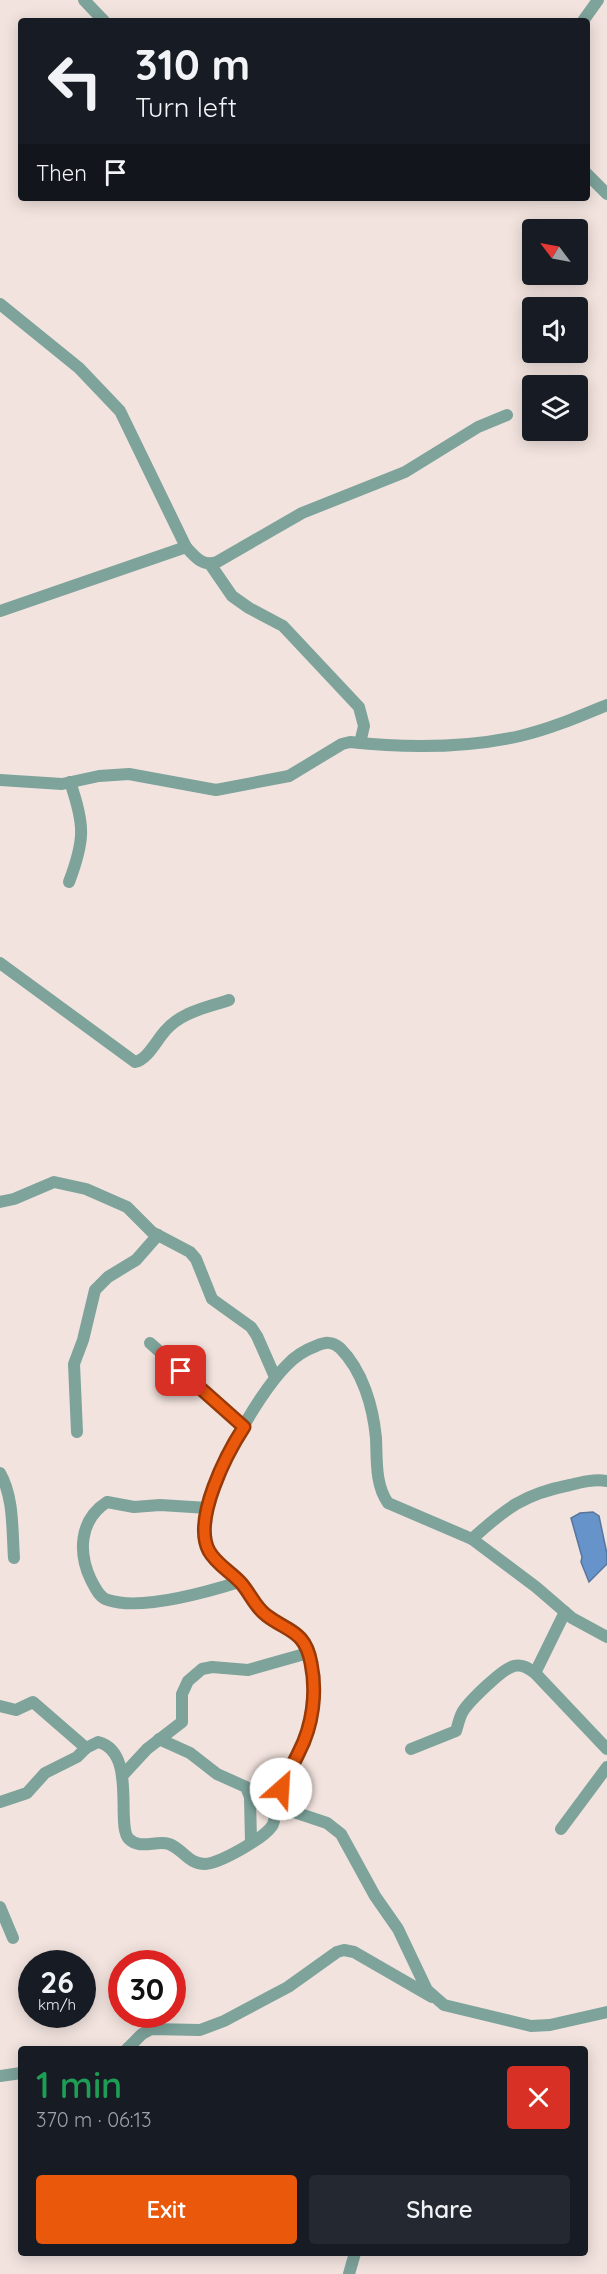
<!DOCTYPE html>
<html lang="en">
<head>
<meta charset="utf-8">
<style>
  :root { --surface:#171b24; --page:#242831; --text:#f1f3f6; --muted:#9ea1a6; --accent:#ea580c }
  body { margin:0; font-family:Quicksand,sans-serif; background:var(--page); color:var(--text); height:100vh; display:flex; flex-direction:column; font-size:22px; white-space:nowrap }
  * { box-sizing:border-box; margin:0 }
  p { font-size:20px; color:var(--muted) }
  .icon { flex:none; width:33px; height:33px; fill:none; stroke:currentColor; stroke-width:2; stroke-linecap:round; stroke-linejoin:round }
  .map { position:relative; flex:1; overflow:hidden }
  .sheet { position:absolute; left:18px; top:2046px; width:570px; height:210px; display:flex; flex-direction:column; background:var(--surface); border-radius:6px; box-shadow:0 3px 15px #0003 }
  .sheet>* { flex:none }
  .hud { position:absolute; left:18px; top:18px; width:572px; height:183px; border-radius:6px; box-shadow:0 3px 15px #0003; background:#171b24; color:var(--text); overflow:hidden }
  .needle { width:39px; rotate:302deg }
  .fabs { position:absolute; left:522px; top:219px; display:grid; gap:12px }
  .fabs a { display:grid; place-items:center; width:66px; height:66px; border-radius:6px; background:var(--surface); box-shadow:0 3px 15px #0003; font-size:30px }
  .speed { position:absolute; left:18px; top:1950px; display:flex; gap:12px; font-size:30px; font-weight:700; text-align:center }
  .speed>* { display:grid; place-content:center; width:78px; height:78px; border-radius:50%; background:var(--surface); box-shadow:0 3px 15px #0003; line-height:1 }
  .speed small { font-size:15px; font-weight:400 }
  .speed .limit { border:9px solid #d22; background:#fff; color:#111 }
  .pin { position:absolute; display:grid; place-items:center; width:51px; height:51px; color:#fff; margin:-26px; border-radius:12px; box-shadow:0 3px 9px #0006 }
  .me { position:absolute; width:66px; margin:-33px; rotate:26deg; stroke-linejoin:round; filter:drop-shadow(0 0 4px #0008) }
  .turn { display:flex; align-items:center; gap:21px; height:126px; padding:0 18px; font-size:27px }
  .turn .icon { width:78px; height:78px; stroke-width:2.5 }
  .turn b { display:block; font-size:42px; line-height:51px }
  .then { display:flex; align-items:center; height:57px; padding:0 18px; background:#0003; gap:12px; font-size:22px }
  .round { display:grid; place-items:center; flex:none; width:63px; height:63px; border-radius:6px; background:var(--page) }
  .summary { display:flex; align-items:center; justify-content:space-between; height:102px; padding:0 18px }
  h1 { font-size:36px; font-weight:600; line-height:45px; color:#1e9e55 }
  .cta { display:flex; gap:12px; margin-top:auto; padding:12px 18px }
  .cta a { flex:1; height:69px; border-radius:6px; background:var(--accent); color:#fff; font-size:24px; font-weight:600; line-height:69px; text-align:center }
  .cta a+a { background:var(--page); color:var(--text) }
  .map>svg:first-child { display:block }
  .water { fill:#6693ca; stroke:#58769c; stroke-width:1.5 }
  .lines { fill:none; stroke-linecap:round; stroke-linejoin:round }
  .minor { stroke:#7da39b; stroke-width:12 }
  .route-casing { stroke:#983908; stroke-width:15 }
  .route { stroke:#ea580c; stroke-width:10 }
</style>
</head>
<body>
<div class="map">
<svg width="607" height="2274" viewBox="0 0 607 2274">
  <rect width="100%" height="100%" fill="#f2e3de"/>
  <path class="water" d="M 593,1512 L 599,1516 L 607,1554 L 607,1564 L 589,1582 L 581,1562 L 582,1557 L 571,1518 L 580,1513 Z"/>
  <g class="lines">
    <g class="minor">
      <path d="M 84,0 L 104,21"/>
      <path d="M 583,21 L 598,0"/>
      <path d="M 586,173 L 607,194"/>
      <path d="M 0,304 L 79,368 L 120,411 L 186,547 C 195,557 203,567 217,562 L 302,513 L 405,472 L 478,427 L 507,415"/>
      <path d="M 210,564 L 232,596 L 249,608 L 283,626 L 359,707 L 364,726 L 360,743"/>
      <path d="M 0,611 L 186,547"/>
      <path d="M 0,780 L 62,784 L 99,776 L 129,774 L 216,790 L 289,776 L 342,744 L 350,742 C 405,748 466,748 520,736 C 550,729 578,717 607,705"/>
      <path d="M 69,882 C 85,840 85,825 70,782"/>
      <path d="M 0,963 L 135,1062 C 148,1059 156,1041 165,1031 C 181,1012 206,1008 229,1000"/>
      <path d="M 0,1202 L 14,1199 L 54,1182 L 86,1189 L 127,1207 L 152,1232 L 190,1252 L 196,1259 L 212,1299 L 251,1327 L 257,1336 L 275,1377"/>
      <path d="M 150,1343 L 244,1427"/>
      <path d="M 77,1432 L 74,1364 L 83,1340 L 95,1290 L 108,1277 L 136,1260 L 158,1235"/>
      <path d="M 0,1473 C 14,1497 12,1531 14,1558"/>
      <path d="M 208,1508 L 160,1505 L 134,1507 L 107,1502 C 79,1520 78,1553 91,1580 C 95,1587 99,1598 108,1600 C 141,1611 207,1592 239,1582"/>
      <path d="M 472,1539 C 506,1508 524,1494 570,1485 C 582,1482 594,1479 607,1481"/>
      <path d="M 535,1673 L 565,1612"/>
      <path d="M 0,1706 L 16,1710 L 33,1702 L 86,1748"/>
      <path d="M 159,1739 L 190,1753 L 217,1774 L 246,1787 L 250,1797 L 251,1842"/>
      <path d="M 411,1749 L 456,1731 C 458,1725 459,1719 462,1713 C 467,1703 503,1668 514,1666 C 522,1664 528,1668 535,1673 L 607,1749"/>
      <path d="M 122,1776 L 147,1749 L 182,1722 L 182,1694 L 188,1681 L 202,1669 L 212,1667 L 248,1670 L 308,1653"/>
      <path d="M 0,1802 L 27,1793 L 45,1773 L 77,1757 L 86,1748 L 98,1742 C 138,1752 115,1826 129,1839 C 140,1850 156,1840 169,1844 C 183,1849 188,1864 205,1864 C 220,1863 263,1839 272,1826 C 276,1820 274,1813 276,1806 C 277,1798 281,1789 284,1782 C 288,1770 296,1761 301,1750 C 315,1716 321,1672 301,1639 C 294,1627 279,1624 267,1616 C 256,1608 251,1595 241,1584 C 231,1573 216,1565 209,1551 C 206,1547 205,1541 204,1536 C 201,1493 256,1396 286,1366 C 294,1357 305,1350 316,1346 C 325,1342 332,1341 340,1348 C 363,1371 373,1407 376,1438 C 377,1459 375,1485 388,1503 L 472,1539 L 536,1587 L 572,1618 L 607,1637"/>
      <path d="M 276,1806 L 327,1823 L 341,1834 L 375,1896 L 398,1929 L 427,1990 L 444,2005 L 531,2026 L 550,2025 L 607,2012"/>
      <path d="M 561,1829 L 607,1767"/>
      <path d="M 0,1907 L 13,1938"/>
      <path d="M 127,2049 L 142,2034 L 151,2029 L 200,2030 L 224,2021 L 288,1987 L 337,1952 L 344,1950 L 354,1952 L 432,1997"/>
      <path d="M 0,2076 L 21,2073"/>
      <path d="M 349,2274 L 355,2253"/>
    </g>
  </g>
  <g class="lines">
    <g class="route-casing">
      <path id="route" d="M 181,1371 L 244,1427 C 227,1453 192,1520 209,1551 C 216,1564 231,1572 241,1583 C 250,1593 255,1607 266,1615 C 288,1632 305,1630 311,1663 C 317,1692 313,1725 299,1752 C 293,1765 286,1776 281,1789"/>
    </g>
    <use href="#route" class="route"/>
  </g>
</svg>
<div class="fabs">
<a><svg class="needle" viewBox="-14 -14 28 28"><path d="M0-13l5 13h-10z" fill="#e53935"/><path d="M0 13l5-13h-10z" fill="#9ea1a6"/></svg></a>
<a><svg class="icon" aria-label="sound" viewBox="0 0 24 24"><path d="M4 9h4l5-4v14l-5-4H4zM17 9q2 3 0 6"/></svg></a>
<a><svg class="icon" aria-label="layers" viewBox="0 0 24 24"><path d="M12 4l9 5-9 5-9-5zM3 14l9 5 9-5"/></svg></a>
</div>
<div class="speed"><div>26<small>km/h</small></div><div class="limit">30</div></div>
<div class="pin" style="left:181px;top:1371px;background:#d93025"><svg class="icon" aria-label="arrive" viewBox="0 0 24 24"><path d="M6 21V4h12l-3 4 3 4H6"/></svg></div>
<svg class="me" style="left:281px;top:1789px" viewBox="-20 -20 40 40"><circle r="19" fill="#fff"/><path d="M0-13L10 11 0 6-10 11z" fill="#ea580c"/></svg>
<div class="hud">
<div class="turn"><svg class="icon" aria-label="left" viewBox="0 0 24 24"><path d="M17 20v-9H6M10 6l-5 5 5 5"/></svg><div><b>310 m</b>Turn left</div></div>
<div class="then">Then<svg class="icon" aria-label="arrive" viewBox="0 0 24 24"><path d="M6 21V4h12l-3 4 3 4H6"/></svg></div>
</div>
<section class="sheet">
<div class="summary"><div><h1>1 min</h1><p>370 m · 06:13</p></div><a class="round" style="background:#d93025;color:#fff"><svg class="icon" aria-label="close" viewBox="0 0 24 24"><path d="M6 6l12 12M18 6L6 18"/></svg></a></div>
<div class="cta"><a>Exit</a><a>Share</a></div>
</section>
</div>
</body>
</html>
